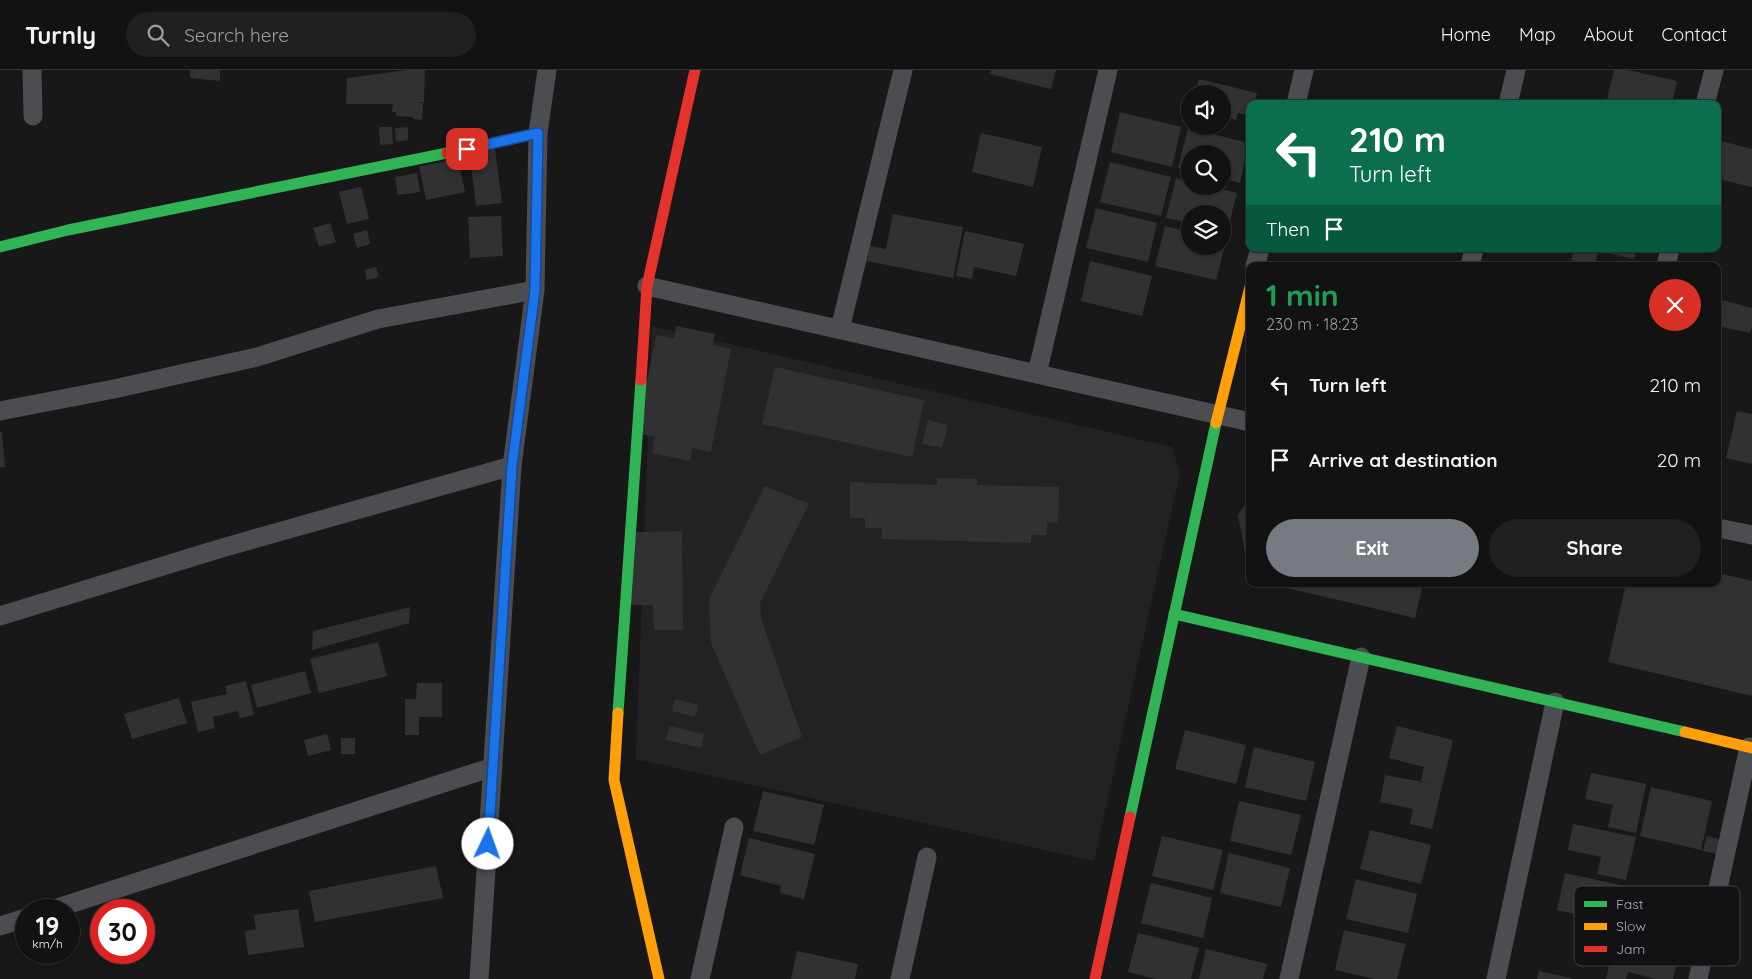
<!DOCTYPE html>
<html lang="en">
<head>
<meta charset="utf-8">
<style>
  :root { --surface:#121212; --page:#1f2020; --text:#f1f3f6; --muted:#9c9e9f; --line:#313232; --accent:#767a81 }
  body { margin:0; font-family:Quicksand,sans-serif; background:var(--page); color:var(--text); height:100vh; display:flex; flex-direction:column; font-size:19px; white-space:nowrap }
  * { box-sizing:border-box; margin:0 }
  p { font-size:16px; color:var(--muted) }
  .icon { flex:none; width:28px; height:28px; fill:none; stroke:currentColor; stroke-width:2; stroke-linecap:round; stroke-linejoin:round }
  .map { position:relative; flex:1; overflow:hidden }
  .panel { position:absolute; left:1246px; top:192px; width:475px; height:325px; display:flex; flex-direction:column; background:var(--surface); border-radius:10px; box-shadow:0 1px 4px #0004,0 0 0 1px var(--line) }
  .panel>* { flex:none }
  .hud { position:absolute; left:1246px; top:30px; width:475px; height:152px; border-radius:10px; box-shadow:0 1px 4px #0004,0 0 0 1px var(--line); background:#0b6e4f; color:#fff; overflow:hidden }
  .tools { position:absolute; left:1181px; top:15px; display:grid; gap:10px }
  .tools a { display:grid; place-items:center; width:50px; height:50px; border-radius:50%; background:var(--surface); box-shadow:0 1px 4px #0004,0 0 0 1px var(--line); font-size:25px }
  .speed { position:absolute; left:15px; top:829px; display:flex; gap:10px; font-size:25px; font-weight:700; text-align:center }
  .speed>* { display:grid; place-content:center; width:65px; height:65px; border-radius:50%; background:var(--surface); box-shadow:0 1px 4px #0004,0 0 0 1px var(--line); line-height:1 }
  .speed small { font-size:12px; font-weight:400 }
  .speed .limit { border:8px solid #d22; background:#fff; color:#111 }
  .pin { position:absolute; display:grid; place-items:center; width:42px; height:42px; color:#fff; margin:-21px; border-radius:10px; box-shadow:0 2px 8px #0006 }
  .me { position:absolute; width:55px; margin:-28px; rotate:3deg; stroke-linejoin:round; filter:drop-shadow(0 0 4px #0008) }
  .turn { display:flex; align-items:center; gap:18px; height:105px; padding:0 20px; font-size:22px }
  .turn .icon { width:65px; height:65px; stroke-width:2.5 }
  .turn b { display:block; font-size:35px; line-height:42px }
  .then { display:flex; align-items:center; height:48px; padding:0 20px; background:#0003; gap:10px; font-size:19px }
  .round { display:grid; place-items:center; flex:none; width:52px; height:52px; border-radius:26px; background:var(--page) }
  .headline { display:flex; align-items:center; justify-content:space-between; height:85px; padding:0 20px }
  h1 { font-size:30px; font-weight:800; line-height:38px; color:#1e9e55 }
  .button { display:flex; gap:10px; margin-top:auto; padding:10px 20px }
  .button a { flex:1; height:58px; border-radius:30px; background:var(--accent); color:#fff; font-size:20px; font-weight:800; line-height:58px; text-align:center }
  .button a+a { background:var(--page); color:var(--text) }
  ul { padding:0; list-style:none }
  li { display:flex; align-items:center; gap:15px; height:75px; padding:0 20px }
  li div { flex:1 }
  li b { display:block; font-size:19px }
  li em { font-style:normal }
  header { display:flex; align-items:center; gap:30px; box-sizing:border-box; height:70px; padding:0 25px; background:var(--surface); border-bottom:1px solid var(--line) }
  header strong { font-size:24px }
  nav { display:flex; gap:28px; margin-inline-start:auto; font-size:18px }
  .search { width:350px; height:45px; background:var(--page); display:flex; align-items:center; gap:12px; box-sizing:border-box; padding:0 18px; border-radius:28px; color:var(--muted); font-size:19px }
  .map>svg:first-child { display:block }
  .built { fill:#222224 }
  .building { fill:#313132 }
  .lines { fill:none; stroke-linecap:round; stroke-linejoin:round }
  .street { stroke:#4c4d51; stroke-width:19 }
  .fast { stroke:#30b455; stroke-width:11 }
  .slow { stroke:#ff9f0a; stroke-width:11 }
  .jam { stroke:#e5322d; stroke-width:11 }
  .route-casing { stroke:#114b97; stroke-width:12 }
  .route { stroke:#1a73e8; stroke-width:9 }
  .key { fill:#121214; stroke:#3f4146; stroke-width:1 }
  .key-label { font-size:14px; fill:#a9aeb9 }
</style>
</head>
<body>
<header>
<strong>Turnly</strong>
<div class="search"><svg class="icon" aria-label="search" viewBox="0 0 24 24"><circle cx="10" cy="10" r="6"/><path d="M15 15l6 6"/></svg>Search here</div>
<nav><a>Home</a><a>Map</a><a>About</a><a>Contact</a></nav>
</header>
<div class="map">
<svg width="1752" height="909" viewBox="0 0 1752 909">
  <rect width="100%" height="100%" fill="#181818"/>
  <path class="built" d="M 652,256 L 1172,377 L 1180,403 L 1094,791 L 636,689 Z"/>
  <g class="building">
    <path d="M 190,0 L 220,0 L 220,11 L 190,8 Z"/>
    <path d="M 407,0 L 425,0 L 424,32 L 417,33 L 423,33 L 422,50 L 413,49 L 413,47 L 396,46 L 396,42 L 392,42 L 393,34 L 346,34 L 347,8 Z"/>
    <path d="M 991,0 L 1056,0 L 1051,19 L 990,4 Z"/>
    <path d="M 1614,0 L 1628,0 L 1677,11 L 1672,34 L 1606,34 Z"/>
    <path d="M 1199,9 L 1257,23 L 1254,34 L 1250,34 L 1250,46 L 1238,43 L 1236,50 L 1222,47 L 1222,24 L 1195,24 Z"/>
    <path d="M 1120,42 L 1181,57 L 1172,97 L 1111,82 Z"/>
    <path d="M 379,57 L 392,57 L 393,74 L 380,75 Z"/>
    <path d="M 408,57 L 408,70 L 396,72 L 395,58 Z"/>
    <path d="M 1188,58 L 1249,73 L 1240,113 L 1222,108 L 1222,84 L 1190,84 L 1190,101 L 1178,98 Z"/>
    <path d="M 981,63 L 1042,77 L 1033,117 L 972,102 Z"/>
    <path d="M 1721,71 L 1752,79 L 1752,117 L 1718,109 L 1718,87 Z"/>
    <path d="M 495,79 L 502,133 L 476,136 L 469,82 Z"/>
    <path d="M 458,89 L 465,122 L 426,130 L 419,96 Z"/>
    <path d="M 1110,92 L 1171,107 L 1161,146 L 1100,132 Z"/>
    <path d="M 417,103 L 420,122 L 398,125 L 395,107 Z"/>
    <path d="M 1176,108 L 1190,112 L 1190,116 L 1209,116 L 1237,123 L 1227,162 L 1222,161 L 1222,144 L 1190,144 L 1190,153 L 1166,148 Z"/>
    <path d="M 361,117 L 369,149 L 347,154 L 339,122 Z"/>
    <path d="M 1096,138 L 1157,153 L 1148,192 L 1086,178 Z"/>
    <path d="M 893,144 L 963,157 L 953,208 L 867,191 L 870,176 L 886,179 Z"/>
    <path d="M 501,146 L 503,186 L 470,188 L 468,147 Z"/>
    <path d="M 330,153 L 336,172 L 319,177 L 313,158 Z"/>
    <path d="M 1165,156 L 1190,162 L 1190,176 L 1222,176 L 1222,170 L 1226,171 L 1216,210 L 1155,196 Z"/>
    <path d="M 367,160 L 370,174 L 357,178 L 353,164 Z"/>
    <path d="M 965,161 L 1024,174 L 1016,206 L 974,197 L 972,209 L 956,206 Z"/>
    <path d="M 1574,179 L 1636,179 L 1634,189 L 1598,181 L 1595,196 L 1571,190 Z"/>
    <path d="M 1090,191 L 1152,206 L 1142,246 L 1081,231 Z"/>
    <path d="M 376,197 L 379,207 L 367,210 L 365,200 Z"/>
    <path d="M 1718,229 L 1752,238 L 1752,256 L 1750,263 L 1718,256 Z"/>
    <path d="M 676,256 L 715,264 L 713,275 L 731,279 L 711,382 L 692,378 L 690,391 L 652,383 L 655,367 L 637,363 L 656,265 L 674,268 Z"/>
    <path d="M 775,297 L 924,330 L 912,387 L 762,354 Z"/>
    <path d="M 1737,341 L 1752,344 L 1752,394 L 1726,388 Z"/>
    <path d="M 928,350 L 948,355 L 942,378 L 922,374 Z"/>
    <path d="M 0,362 L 2,362 L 5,397 L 0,397 Z"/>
    <path d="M 937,408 L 977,409 L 977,415 L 1059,417 L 1058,453 L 1047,452 L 1047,465 L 1031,465 L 1031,473 L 882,469 L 882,458 L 865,458 L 865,448 L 850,448 L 850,412 L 937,415 Z"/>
    <path d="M 765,416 L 809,434 L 760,533 L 761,548 L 802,667 L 760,685 L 711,573 L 709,529 Z"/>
    <path d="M 1250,428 L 1250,491 L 1246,487 L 1238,445 Z"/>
    <path d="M 682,461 L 683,560 L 654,560 L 653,535 L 628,535 L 635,462 Z"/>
    <path d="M 1718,503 L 1752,511 L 1752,626 L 1608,592 L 1626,514 L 1718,514 Z"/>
    <path d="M 1270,514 L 1423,514 L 1415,548 Z"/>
    <path d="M 410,537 L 409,553 L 312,580 L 313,561 Z"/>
    <path d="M 378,572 L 387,606 L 319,623 L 310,589 Z"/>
    <path d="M 305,601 L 311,623 L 257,638 L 251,615 Z"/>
    <path d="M 246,611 L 254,645 L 240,648 L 238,641 L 213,647 L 215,658 L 198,662 L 191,632 L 227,624 L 225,616 Z"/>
    <path d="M 417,613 L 442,613 L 442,647 L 419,647 L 419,665 L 405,665 L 405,629 L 416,629 Z"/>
    <path d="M 179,628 L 187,653 L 132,669 L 124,644 Z"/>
    <path d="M 675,629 L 698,635 L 695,647 L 672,641 Z"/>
    <path d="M 669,656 L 704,664 L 701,678 L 666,670 Z"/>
    <path d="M 1397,656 L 1453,670 L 1432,759 L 1410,754 L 1413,739 L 1380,732 L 1385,705 L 1434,714 L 1421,711 L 1424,697 L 1389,688 Z"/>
    <path d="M 1185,660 L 1246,675 L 1236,714 L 1175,699 Z"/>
    <path d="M 327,664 L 331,680 L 308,686 L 304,670 Z"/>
    <rect x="341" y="668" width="14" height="16"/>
    <path d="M 1254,677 L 1315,692 L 1306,731 L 1245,717 Z"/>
    <path d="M 1591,703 L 1646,714 L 1636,763 L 1608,757 L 1613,735 L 1585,729 Z"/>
    <path d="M 1651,717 L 1712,731 L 1701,780 L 1640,766 Z"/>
    <path d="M 763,721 L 824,735 L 814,775 L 753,761 Z"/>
    <path d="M 1239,731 L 1301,745 L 1291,785 L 1230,771 Z"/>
    <path d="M 1573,754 L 1636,767 L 1626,810 L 1597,804 L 1601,787 L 1568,780 Z"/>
    <path d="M 1370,760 L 1431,775 L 1421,814 L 1360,799 Z"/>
    <path d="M 1162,766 L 1223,780 L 1213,820 L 1152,806 Z"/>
    <path d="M 1707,766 L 1725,771 L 1721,785 L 1703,781 Z"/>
    <path d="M 749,768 L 815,784 L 804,829 L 780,823 L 781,816 L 740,805 Z"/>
    <path d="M 1229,783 L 1290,798 L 1281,837 L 1220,823 Z"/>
    <path d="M 436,796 L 443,828 L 315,852 L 309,821 Z"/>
    <path d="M 1565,803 L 1624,816 L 1614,862 L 1596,858 L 1598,849 L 1557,840 Z"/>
    <path d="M 1356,809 L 1417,824 L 1408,863 L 1346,849 Z"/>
    <path d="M 1151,813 L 1212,828 L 1203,868 L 1141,853 Z"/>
    <path d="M 298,839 L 304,877 L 248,885 L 245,861 L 256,859 L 254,845 Z"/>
    <path d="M 1344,860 L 1406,874 L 1397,909 L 1375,909 L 1335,900 Z"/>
    <path d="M 1138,863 L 1199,878 L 1191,909 L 1156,909 L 1128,902 Z"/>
    <path d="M 1616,866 L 1680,880 L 1673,909 L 1656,909 L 1628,902 L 1626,909 L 1606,909 Z"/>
    <path d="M 1206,879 L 1267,894 L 1263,909 L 1199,909 Z"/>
    <path d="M 797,881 L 858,894 L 855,909 L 791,909 Z"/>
    <path d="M 1539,901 L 1571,908 L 1571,909 L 1537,909 Z"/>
  </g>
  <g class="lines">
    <g class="street">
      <path d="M 32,0 L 33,46"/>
      <path d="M 1296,34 L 1304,0"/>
      <path d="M 1508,34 L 1516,0"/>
      <path d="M 1705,34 L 1714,0"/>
      <path d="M 1255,196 L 1260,179"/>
      <path d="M 1470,196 L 1474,179"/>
      <path d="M 1666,196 L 1670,179"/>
      <path d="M 647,216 L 1250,352"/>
      <path d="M 840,259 L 903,0"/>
      <path d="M 1037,304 L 1108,0"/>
      <path d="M 0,341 L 114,319 L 257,287 L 378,249 L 535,220"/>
      <path d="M 1718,458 L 1752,465"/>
      <path d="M 0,546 L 222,478 L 512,396"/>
      <path d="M 51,840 L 493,697"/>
      <path d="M 0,856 L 26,848"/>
      <path d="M 479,909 L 512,396 L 535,220 L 538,63 L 547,0"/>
      <path d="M 700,909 L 734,757"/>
      <path d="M 900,909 L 927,787"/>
      <path d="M 1289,909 L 1361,587"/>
      <path d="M 1496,909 L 1555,632"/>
      <path d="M 1698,909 L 1749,677"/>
    </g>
    <g class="fast">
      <path d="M 0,177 L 68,160 L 447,83"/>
      <path d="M 1174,544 L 1685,662"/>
      <path d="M 618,643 L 641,310"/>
      <path d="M 1130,747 L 1216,353"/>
    </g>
    <g class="slow">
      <path d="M 1216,353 L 1250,217"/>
      <path d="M 618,643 L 614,710 L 659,909"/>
      <path d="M 1685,662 L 1752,678"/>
    </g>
    <g class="jam">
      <path d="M 447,83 L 538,63"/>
      <path d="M 641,310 L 647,216 L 695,0"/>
      <path d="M 1095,909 L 1130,747"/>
    </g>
  </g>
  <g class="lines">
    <g class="route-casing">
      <path id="route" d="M 467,79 L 538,63 L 535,220 L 512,396 L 488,774"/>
    </g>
    <use href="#route" class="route"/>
  </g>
  <rect x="1574" y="816" width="166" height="80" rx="8" class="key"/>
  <rect x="1584" y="831" width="23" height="6" fill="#30b455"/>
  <rect x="1584" y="853" width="23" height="7" fill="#ff9f0a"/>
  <rect x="1584" y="876" width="23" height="6" fill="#e5322d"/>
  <g class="key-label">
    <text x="1616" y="839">Fast</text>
    <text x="1616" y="861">Slow</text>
    <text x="1616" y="884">Jam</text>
  </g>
</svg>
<div class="tools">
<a><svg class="icon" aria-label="sound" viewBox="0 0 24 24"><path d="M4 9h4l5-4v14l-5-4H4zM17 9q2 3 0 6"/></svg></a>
<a><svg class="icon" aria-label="search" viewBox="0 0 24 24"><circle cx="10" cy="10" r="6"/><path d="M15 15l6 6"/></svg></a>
<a><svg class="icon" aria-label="layers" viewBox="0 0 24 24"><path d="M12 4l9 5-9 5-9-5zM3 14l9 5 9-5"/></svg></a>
</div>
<div class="speed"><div>19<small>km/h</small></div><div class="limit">30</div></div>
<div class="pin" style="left:467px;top:79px;background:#d93025"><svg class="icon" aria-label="arrive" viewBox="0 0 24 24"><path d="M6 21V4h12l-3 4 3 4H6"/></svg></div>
<svg class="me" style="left:488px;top:774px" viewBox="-20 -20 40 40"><circle r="19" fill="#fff"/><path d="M0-13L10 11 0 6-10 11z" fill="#1a73e8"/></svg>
<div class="hud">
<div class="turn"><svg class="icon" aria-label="left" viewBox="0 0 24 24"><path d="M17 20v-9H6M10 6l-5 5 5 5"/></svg><div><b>210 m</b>Turn left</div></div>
<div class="then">Then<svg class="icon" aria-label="arrive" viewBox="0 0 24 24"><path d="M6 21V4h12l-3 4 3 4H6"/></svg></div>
</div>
<section class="panel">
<div class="headline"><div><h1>1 min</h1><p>230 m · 18:23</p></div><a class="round" style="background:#d93025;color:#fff"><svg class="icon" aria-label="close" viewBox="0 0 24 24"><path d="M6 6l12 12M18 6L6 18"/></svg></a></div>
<ul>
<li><svg class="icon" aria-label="left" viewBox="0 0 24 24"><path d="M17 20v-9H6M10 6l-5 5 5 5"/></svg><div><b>Turn left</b></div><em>210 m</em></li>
<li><svg class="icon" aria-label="arrive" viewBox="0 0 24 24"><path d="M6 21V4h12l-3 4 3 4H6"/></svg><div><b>Arrive at destination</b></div><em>20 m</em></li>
</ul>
<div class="button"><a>Exit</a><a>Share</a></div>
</section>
</div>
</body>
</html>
